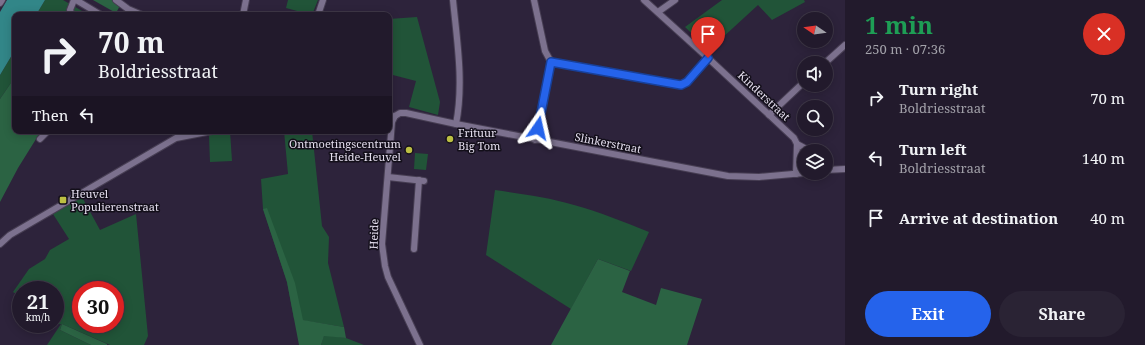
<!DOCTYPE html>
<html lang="en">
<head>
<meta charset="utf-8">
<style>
  :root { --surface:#221a2c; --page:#2a2334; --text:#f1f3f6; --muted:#a2a1a9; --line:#3f3848; --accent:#2563eb }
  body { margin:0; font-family:"Noto Serif",serif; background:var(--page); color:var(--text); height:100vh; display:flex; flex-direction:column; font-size:15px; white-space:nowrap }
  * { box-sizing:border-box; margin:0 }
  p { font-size:13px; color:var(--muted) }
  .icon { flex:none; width:22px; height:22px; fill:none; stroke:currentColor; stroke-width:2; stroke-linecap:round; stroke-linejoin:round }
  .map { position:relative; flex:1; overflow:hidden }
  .drawer { display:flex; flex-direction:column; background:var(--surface); width:300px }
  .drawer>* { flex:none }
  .top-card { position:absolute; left:12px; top:12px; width:380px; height:122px; border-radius:8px; box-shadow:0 2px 10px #0003,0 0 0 1px var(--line); background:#221a2c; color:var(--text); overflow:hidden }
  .needle { width:26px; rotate:283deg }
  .fabs { position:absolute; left:797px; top:12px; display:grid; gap:8px }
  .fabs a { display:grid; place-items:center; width:36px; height:36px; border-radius:50%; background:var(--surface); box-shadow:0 2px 10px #0003,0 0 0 1px var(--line); font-size:20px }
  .speed { position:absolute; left:12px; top:281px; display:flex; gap:8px; font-size:20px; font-weight:700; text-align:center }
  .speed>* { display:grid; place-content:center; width:52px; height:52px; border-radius:50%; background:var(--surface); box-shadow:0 2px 10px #0003,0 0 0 1px var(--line); line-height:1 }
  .speed small { font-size:10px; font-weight:400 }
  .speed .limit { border:6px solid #d22; background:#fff; color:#111 }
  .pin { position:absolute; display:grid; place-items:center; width:34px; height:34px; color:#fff; margin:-41px -17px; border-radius:50% 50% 50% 0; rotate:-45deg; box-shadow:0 0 4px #0007 }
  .pin .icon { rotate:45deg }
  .me { position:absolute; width:44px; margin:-22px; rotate:11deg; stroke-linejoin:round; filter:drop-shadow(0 0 3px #0008) }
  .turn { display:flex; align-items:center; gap:14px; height:84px; padding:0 20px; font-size:18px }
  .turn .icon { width:52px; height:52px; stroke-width:2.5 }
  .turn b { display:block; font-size:28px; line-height:34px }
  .then { display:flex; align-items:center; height:38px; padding:0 20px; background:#0003; gap:8px; font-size:15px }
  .round { display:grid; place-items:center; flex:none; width:42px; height:42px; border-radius:21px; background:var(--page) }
  .headline { display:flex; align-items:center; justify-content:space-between; height:68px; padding:0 20px }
  h1 { font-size:24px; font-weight:700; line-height:30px; color:#1e9e55 }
  .primary-button { display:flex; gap:8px; margin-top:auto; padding:8px 20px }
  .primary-button a { flex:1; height:46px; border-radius:24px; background:var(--accent); color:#fff; font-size:16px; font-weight:700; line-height:46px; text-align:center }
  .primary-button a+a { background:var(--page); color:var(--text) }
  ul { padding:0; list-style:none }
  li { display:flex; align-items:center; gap:12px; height:60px; padding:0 20px }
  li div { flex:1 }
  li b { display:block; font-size:15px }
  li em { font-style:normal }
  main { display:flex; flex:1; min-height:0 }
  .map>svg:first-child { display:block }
  .green { fill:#215438; fill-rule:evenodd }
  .forest { fill:#2b6343 }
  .water { fill:#328688 }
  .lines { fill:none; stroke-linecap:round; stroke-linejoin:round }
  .minor-casing { stroke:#473e53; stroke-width:8 }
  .minor { stroke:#7c718e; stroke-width:6 }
  .route-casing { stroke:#184099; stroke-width:10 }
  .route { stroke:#2563eb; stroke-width:7 }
  .poi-dot { fill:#bcbf43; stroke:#130f1a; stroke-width:1.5 }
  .labels { text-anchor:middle; stroke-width:3; stroke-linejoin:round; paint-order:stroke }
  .street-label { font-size:11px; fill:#e4deee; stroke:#130f1a }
  .poi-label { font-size:11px; fill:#e4deee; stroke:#130f1a; text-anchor:start }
</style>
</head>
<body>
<main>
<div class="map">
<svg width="845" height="345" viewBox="0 0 845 345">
  <rect width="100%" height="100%" fill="#2d233b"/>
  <g class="green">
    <path d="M 45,0 L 63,0 L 89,15 L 36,15 Z"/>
    <path d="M 288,0 L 318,0 L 312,15 L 286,8 Z"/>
    <path d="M 722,0 L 804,0 L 805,2 L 772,20 L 758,5 L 709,50 L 685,27 Z"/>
    <path d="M 417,17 L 440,102 L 438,115 L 409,107 L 416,81 L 389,74 L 389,19 Z"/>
    <path d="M 15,50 L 15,77 L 0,99 L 0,75 Z"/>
    <path d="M 230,131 L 232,161 L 210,162 L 209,135 Z"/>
    <path d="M 284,131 L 312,131 L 322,226 L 329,237 L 328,263 L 344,327 L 294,319 L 287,282 L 263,209 L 261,179 L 288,174 Z"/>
    <path d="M 800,148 L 804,151 L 804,169 L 801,168 L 800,166 Z"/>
    <path d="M 415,153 L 428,154 L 426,170 L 414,169 Z"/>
    <path d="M 495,190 C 521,194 548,197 574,205 C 600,212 624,222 649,232 L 631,271 L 598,259 L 571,309 L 486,255 Z"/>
    <path d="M 82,197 L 100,230 L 136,214 L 148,336 L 144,345 L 110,345 L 62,324 L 60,330 L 91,345 L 47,345 L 61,324 L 35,325 L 34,324 L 55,324 L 55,290 L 21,290 L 21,297 L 13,292 L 29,269 L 45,259 L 50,250 L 69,239 L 53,214 ZM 81,290 L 115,290 L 115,324 L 81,324 Z"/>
    <path d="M 324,335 L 346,338 L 364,345 L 321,345 Z"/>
  </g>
  <g class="forest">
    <path d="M 93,0 L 123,0 L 116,13 Z"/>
    <path d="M 15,77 L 15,131 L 41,131 L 18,168 L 0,202 L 0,99 Z"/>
    <path d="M 267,208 L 295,283 L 303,320 L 344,327 L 346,338 L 324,336 L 321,345 L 299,345 L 287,282 L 263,209 Z"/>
    <path d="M 598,259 L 630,271 L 622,292 L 656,305 L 661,288 L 702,299 L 687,345 L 551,345 Z"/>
    <path d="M 62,324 L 107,344 L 107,345 L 91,345 L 60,330 Z"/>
  </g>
  <path class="water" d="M 7,0 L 45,0 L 36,15 L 15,15 L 15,50 L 0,75 L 0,12 Z"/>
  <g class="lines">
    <g class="minor-casing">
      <g id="minor">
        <path d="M 76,0 L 101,15"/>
        <path d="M 116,0 L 128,9 L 142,15"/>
        <path d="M 453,0 C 457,41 464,83 456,124"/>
        <path d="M 534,0 L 545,51 L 551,62 L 535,140"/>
        <path d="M 644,0 L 708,58 L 794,138 L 797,144 L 796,174"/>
        <path d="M 0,3 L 2,0"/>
        <path d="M 658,12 L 675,0"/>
        <path d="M 72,15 L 70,10 L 74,0"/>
        <path d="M 243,15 L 246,0"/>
        <path d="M 318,15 L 323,0"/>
        <path d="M 551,62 L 681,85 L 687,82 L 708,58"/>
        <path d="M 825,63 L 845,45"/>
        <path d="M 769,115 L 804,82"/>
        <path d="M 395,116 L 400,113 L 406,113 L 456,124 L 728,176 L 759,177 L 804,173"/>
        <path d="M 395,116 L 392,122 L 382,244 L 385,266 L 388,277 L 420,345"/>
        <path d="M 40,139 L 48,131"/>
        <path d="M 797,144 L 810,151"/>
        <path d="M 826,161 L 828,163"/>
        <path d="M 826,170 L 845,169"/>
        <path d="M 388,177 L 424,181"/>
        <path d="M 0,244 L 10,235 L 176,138 L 212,131"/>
        <path d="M 414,249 L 419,180"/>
      </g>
    </g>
    <use href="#minor" class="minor"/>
  </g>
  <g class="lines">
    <g class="route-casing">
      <path id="route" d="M 538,128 L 551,62 L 681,85 L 687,82 L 708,58"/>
    </g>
    <use href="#route" class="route"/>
  </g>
  <g class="poi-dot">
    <circle cx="450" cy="139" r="4"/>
    <circle cx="409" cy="150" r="4"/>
    <rect x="59" y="196" width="8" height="8" rx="2"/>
  </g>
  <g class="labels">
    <g class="street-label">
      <text transform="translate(764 96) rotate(43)" y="4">Kinderstraat</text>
      <text transform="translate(608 143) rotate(11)" y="4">Slinkerstraat</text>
      <text transform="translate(374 234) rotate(-88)" y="4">Heide</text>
    </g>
    <g class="poi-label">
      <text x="458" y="137">Frituur<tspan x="458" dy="13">Big Tom</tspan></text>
      <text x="401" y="148" text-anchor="end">Ontmoetingscentrum<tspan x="401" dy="13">Heide-Heuvel</tspan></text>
      <text x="71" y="198">Heuvel<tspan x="71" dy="13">Populierenstraat</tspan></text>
    </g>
  </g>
</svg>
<div class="fabs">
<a><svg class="needle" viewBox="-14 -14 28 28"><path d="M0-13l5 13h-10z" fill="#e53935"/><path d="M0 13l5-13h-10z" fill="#a2a1a9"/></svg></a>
<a><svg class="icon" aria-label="sound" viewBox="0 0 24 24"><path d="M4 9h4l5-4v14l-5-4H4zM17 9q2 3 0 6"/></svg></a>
<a><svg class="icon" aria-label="search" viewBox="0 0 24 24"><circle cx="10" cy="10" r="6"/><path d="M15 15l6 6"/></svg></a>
<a><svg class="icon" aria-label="layers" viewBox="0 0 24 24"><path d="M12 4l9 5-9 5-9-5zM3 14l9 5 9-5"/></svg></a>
</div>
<div class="speed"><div>21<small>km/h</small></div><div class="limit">30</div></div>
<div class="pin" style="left:708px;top:58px;background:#d93025"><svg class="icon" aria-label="arrive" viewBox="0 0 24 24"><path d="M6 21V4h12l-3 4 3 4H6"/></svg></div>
<svg class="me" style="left:538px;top:128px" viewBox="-20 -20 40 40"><path d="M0-17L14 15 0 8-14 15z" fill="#2563eb" stroke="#fff" stroke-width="4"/></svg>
<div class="top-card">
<div class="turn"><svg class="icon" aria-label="right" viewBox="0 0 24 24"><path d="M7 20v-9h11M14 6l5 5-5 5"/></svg><div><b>70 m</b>Boldriesstraat</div></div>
<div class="then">Then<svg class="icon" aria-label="left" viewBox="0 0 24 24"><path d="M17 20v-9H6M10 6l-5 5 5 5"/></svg></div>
</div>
</div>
<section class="drawer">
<div class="headline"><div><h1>1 min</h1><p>250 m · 07:36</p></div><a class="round" style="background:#d93025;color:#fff"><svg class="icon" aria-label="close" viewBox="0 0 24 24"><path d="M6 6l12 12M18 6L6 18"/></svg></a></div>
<ul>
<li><svg class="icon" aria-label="right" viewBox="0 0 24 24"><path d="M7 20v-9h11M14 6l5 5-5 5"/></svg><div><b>Turn right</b><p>Boldriesstraat</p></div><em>70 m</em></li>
<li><svg class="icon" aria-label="left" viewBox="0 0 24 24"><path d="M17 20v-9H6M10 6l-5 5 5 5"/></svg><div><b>Turn left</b><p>Boldriesstraat</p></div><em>140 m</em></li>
<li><svg class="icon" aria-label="arrive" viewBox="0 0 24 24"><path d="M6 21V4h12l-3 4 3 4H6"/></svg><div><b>Arrive at destination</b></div><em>40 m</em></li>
</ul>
<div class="primary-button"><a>Exit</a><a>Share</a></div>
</section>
</main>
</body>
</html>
